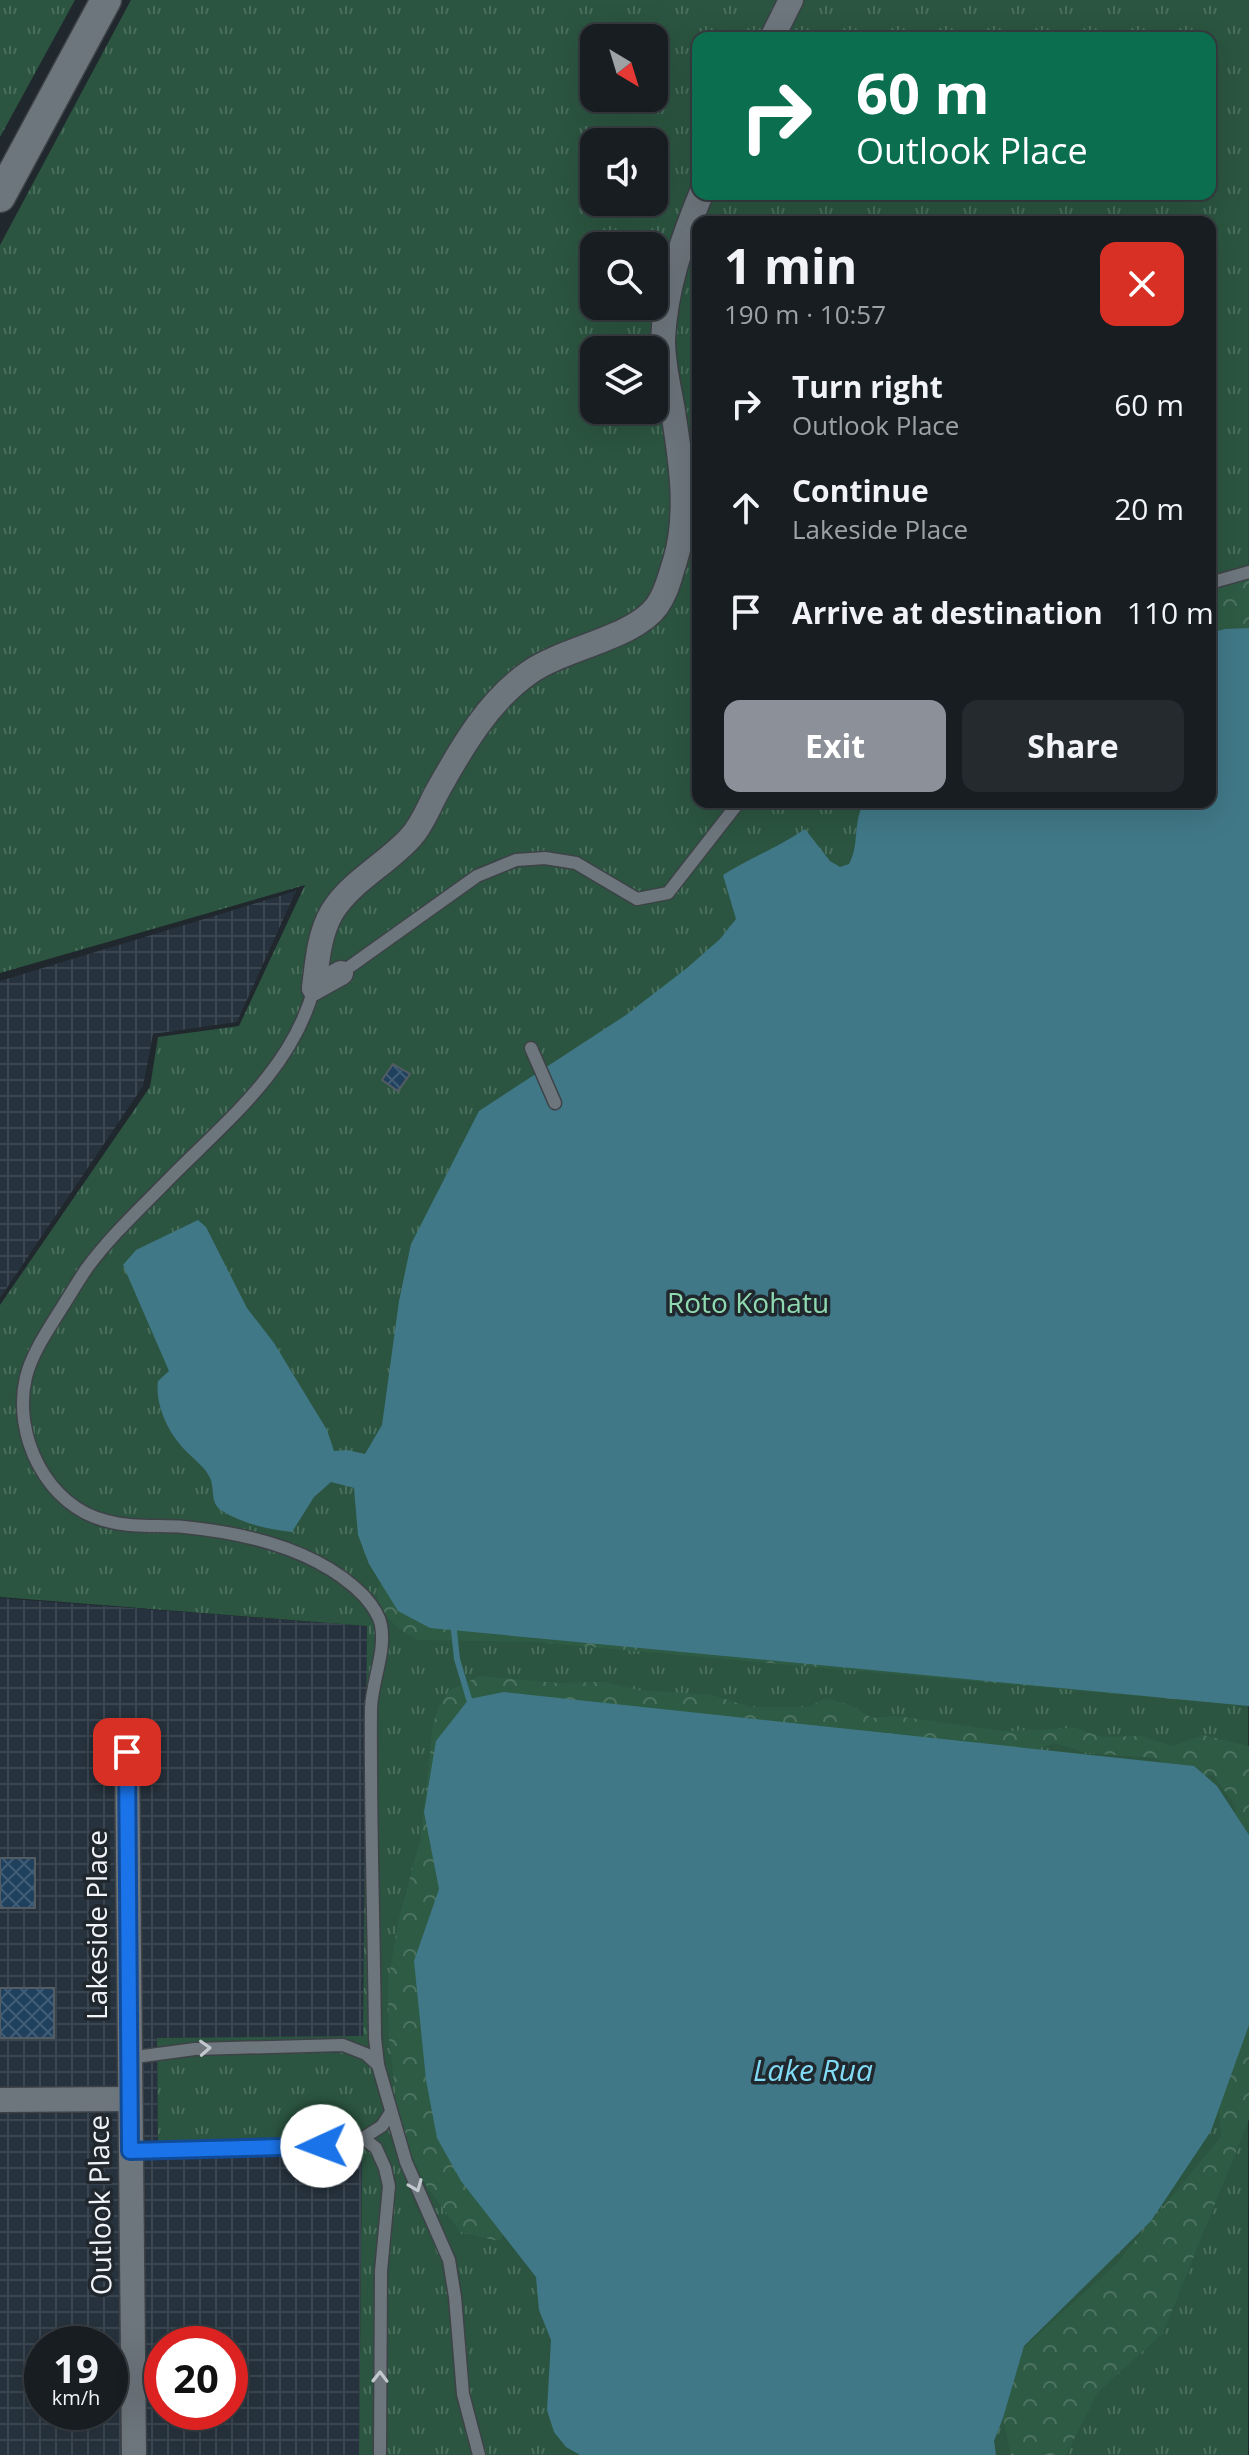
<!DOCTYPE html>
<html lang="en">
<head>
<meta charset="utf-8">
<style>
  :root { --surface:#181d22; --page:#252a2f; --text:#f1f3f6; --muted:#9fa2a5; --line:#363b40; --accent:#8c9099 }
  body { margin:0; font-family:"Open Sans",sans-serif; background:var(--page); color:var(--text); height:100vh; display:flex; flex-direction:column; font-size:30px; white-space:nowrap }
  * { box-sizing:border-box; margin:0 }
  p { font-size:26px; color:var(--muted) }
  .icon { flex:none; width:44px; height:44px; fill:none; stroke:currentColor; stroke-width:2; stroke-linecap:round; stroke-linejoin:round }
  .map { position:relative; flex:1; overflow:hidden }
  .drawer { position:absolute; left:692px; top:216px; width:524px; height:592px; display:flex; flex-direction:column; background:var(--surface); border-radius:16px; box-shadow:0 8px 32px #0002,0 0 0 2px var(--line) }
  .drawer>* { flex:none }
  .banner { position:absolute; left:692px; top:32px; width:524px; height:168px; border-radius:16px; box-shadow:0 8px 32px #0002,0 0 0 2px var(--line); background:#0b6e4f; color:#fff; overflow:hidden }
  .needle { width:52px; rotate:142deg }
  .controls { position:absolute; left:580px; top:24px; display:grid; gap:16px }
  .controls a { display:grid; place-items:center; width:88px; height:88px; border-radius:16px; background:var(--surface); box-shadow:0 8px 32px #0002,0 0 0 2px var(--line); font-size:40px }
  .speed { position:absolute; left:24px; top:2326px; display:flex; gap:16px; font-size:40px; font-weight:700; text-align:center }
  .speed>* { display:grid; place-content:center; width:104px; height:104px; border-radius:50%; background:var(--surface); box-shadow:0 8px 32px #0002,0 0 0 2px var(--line); line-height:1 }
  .speed small { font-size:20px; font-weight:400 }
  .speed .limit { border:12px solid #d22; background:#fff; color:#111 }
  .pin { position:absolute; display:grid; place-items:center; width:68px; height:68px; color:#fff; margin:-34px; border-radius:16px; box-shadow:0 4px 12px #0006 }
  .me { position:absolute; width:88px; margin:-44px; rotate:268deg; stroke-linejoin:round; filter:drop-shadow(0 0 6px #0008) }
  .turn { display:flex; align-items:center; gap:28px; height:168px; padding:0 32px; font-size:36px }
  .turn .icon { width:104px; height:104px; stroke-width:2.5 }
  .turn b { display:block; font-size:56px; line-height:68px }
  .round { display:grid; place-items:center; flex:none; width:84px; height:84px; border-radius:16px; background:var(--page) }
  .headline { display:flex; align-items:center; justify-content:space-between; height:136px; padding:0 32px }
  h1 { font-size:48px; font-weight:700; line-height:60px }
  .cta { display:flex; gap:16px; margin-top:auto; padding:16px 32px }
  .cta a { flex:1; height:92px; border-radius:16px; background:var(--accent); color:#fff; font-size:32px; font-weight:700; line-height:92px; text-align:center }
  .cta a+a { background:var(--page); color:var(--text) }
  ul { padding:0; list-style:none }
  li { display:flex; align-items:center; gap:24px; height:104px; padding:0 32px }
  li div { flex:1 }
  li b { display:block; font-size:30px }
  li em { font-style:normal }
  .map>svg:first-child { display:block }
  .industrial { fill:url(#industrial-grid); fill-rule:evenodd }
  .grass { fill:url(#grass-tufts); fill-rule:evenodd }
  .forest { fill:url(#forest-crowns) }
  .water { fill:#417887 }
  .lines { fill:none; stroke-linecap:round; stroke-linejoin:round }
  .stream { stroke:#417887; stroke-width:6 }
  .building { fill:url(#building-cross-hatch); stroke:#545c63; stroke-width:2 }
  .service-casing { stroke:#3d4247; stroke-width:15 }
  .minor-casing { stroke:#3d4247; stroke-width:27 }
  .tertiary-casing { stroke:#3d4247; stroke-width:33 }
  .service { stroke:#6e767d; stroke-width:12 }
  .minor { stroke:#6e767d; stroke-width:24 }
  .tertiary { stroke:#6e767d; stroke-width:30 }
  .oneway { stroke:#c2c8ce }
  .route-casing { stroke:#114b97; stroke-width:20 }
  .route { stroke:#1a73e8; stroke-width:14 }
  .labels { text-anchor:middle; stroke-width:7; stroke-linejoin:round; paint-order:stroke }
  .park-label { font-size:28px; fill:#8fd9b1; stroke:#20272d }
  .street-label { font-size:28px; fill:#f0f4f9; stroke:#20272d }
  .water-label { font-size:30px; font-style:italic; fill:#82dbf5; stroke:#20272d }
</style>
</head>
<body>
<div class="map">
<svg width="1249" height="2455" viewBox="0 0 1249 2455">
  <defs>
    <pattern id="industrial-grid" width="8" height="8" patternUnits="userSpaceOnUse" patternTransform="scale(2)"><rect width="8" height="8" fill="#26323d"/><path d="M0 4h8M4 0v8" fill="none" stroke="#3b4650"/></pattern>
    <pattern id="grass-tufts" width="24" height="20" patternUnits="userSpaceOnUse" patternTransform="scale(2)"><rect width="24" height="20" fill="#2b5540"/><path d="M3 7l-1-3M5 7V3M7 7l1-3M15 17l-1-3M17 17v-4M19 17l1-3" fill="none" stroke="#4a6e5c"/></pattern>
    <pattern id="forest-crowns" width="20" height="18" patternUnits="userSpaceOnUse" patternTransform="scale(2)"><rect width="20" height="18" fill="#2e5b44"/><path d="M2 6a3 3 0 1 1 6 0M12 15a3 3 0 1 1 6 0" fill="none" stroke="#4d7360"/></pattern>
    <pattern id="building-cross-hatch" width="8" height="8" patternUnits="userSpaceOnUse" patternTransform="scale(2)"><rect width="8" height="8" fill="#20415e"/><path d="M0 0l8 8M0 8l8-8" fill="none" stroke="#415d76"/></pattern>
  </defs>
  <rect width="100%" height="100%" fill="#20272d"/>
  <g class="industrial">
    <path d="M 296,891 L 237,1022 L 153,1034 L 143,1086 L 0,1298 L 0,981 Z"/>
    <path d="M 0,1598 L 368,1626 L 363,2037 L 157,2038 L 158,2158 L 362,2154 L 359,2455 L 0,2455 ZM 42,2344 L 110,2344 L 110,2412 L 42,2412 ZM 162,2344 L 230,2344 L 230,2412 L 162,2412 Z"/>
  </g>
  <g class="grass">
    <path d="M 0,0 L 75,0 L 0,137 Z"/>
    <path d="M 131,0 L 1249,0 L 1248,2455 L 359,2455 L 362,2155 L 158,2158 L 157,2038 L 363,2036 L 367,1626 L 0,1597 L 0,1305 L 150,1087 L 158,1037 L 239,1026 L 305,885 L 0,973 L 0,245 ZM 594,38 L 654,38 L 654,98 L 594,98 ZM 698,38 L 1210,38 L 1210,194 L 698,194 ZM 594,142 L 654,142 L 654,202 L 594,202 ZM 698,222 L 1210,222 L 1210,802 L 698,802 ZM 594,246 L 654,246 L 654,306 L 594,306 ZM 594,350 L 654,350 L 654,410 L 594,410 Z"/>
  </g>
  <g class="forest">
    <path d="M 1249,578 L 1249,636 L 1210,644 L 1210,587 Z"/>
    <path d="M 386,1574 L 1249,1706 L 535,1642 L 417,1640 L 398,1628 L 379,1608 L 377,1590 Z"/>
    <path d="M 480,1676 L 558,1683 L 605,1682 L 637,1690 L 712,1695 L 750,1707 L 809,1707 L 826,1698 L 852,1706 L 872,1718 L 896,1716 L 1003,1731 L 1076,1728 L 1101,1737 L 1141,1736 L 1173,1746 L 1203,1735 L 1249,1746 L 1249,2119 L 1163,2333 L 1098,2392 L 1066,2455 L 1011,2455 L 1003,2418 L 1018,2353 L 1116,2264 L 1221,2137 L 1212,2027 L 1235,1869 L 1235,1805 L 1213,1775 L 1183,1778 L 1156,1758 L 1087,1753 L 1055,1743 L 1034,1750 L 520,2214 L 499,2241 L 460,2232 L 426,2185 L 400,2133 L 389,2039 L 388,1982 L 398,1922 L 421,1837 L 433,1724 L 440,1704 L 450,1690 Z"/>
  </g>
  <g class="water">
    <path d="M 1249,628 L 1249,1706 L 430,1628 L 398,1611 L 369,1564 L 358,1535 L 354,1488 L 331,1482 L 314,1497 L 292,1532 C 268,1529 242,1524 221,1510 C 209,1502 216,1488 209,1476 C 204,1466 192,1458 184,1449 C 168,1432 155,1405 158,1381 L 169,1371 L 123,1265 L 136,1250 L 198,1220 L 206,1227 L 247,1308 L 274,1343 L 327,1430 L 334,1451 L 347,1450 L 365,1454 L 382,1425 L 399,1301 L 411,1244 L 479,1111 L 626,1015 L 687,968 L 720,939 L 736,919 L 723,875 C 750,858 779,847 805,829 L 830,861 L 840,867 L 849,864 C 860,844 852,825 864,802 L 1210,802 L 1210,633 L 1225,629 Z"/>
    <path d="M 504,1692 L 1194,1766 L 1217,1786 L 1249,1835 L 1249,2025 L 1211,2131 L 1151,2221 L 1024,2346 L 1003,2418 L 994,2441 L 996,2455 L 580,2455 L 566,2447 L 554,2432 L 547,2410 L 551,2340 L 539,2310 L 536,2277 L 461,2181 L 437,2138 L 426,2080 L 414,1961 L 439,1889 L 424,1812 L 436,1741 L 469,1699 Z"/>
  </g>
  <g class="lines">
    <path class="stream" d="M 454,1631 L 457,1659 L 469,1699"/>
  </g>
  <g class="building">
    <path d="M 393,1064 L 410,1074 L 398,1091 L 382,1080 Z"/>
    <rect x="0" y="1858" width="35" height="50"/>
    <rect x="0" y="1988" width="54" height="50"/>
  </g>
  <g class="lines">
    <g class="service-casing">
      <g id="service">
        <path d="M 1210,583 L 1249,572"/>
        <path d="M 341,973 L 477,876 L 516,860 L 545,858 L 576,863 L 637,899 L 668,893 L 739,802"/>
        <path d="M 314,988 C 293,1067 229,1119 173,1175 C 144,1205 112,1234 87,1268 C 78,1281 70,1295 61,1309 C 48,1330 32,1353 26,1377 C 12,1435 47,1507 107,1521 C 132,1528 159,1525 184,1527 C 246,1533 319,1550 364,1596 C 371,1604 379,1614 381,1625 C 386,1653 372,1681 371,1708 C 370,1818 374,1928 375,2038 L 378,2065 L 406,2162 L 449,2260 L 455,2297 L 463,2394 L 479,2455"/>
        <path d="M 531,1048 L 555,1103"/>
        <path d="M 128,2058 L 195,2049 L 343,2045 L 366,2054 L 378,2065"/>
        <path d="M 363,2138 L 376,2148 L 385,2168 L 389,2186 L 381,2271 L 380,2455"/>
        <path d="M 130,2151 L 322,2146 L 363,2138 L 382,2126 L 391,2112"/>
      </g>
    </g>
    <g class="minor-casing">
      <g id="minor">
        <path d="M 772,38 L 791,0"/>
        <path d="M 314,988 C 317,963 319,934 332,912 C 351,881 387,864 411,837 C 423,824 429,806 438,790 C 462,747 489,700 530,672 C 564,648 634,638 657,606 C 667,592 670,576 675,561 C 690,512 680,455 672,405 C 668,383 663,363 663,340 C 665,290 682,240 701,194"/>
        <path d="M 314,988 L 341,973"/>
        <path d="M 127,1752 L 134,2455"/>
        <path d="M 0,2100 L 129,2099"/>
      </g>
    </g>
    <g class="tertiary-casing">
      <path id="tertiary" d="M 0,197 L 106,0"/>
    </g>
    <use href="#service" class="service"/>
    <use href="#minor" class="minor"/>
    <use href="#tertiary" class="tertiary"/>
  </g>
  <defs><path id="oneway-chevron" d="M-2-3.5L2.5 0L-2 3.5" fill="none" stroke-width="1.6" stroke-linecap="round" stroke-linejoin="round" transform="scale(2)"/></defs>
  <g class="oneway">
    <use href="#oneway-chevron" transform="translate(205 2048) rotate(-3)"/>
    <use href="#oneway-chevron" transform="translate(416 2186) rotate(68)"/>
    <use href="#oneway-chevron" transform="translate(380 2377) rotate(-89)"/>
  </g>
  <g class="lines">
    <g class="route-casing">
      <path id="route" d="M 127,1752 L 130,2151 L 322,2146"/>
    </g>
    <use href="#route" class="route"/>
  </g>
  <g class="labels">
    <g class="park-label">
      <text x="748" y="1313">Roto Kohatu</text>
    </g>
    <g class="street-label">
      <text transform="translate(97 1925) rotate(-90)" y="10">Lakeside Place</text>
      <text transform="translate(100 2205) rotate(-91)" y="10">Outlook Place</text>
    </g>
    <g class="water-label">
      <text x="813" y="2081">Lake Rua</text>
    </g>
  </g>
</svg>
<div class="controls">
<a><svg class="needle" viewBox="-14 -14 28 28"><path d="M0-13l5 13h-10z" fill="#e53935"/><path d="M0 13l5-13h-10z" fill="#9fa2a5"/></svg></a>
<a><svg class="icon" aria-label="sound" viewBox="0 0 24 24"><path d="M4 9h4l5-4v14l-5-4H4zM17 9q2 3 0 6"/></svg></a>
<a><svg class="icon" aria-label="search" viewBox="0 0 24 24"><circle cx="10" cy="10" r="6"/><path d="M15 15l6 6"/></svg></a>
<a><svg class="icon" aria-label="layers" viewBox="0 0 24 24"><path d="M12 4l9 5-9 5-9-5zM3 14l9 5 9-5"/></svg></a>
</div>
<div class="speed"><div>19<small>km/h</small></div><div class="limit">20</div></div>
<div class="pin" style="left:127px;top:1752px;background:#d93025"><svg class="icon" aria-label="arrive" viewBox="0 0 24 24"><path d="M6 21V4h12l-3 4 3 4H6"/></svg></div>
<svg class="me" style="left:322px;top:2146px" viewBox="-20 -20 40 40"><circle r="19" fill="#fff"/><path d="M0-13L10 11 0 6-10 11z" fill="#1a73e8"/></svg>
<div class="banner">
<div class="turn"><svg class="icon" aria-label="right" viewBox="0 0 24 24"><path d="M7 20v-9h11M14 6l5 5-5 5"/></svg><div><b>60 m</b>Outlook Place</div></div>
</div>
<section class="drawer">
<div class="headline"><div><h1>1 min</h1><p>190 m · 10:57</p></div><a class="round" style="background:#d93025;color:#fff"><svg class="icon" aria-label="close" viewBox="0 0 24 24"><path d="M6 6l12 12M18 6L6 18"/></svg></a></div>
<ul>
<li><svg class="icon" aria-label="right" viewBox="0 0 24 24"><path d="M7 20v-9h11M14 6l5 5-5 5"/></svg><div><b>Turn right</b><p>Outlook Place</p></div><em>60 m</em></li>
<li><svg class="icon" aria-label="ahead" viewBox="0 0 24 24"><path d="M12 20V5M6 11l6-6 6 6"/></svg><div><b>Continue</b><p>Lakeside Place</p></div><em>20 m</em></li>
<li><svg class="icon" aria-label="arrive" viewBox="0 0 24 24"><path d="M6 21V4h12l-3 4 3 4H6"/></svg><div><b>Arrive at destination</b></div><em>110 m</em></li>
</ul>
<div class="cta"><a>Exit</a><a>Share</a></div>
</section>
</div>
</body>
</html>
